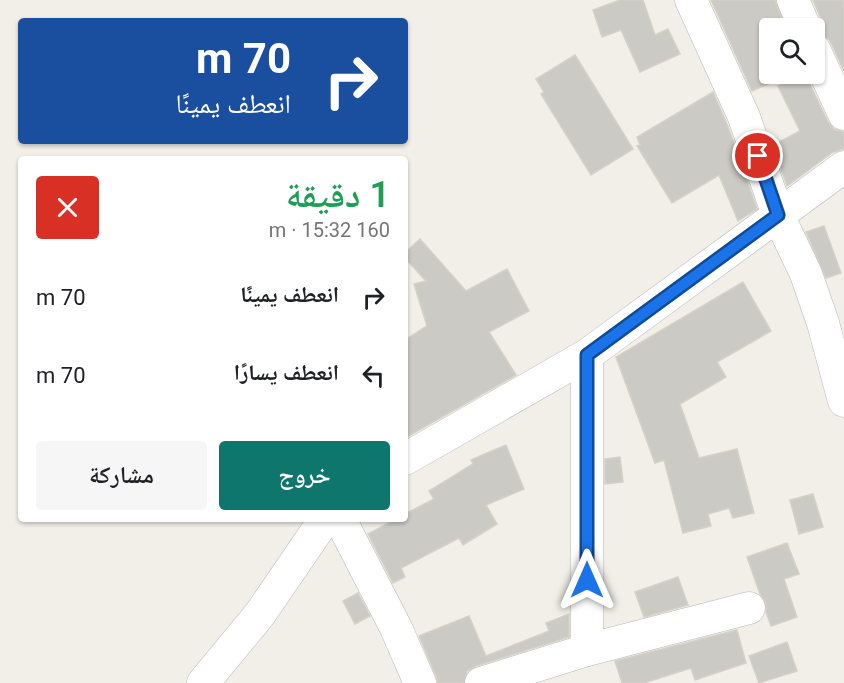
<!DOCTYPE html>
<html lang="ar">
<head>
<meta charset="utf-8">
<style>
  :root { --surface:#fff; --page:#f6f6f6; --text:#202124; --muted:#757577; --accent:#0f766e }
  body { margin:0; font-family:Roboto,"Noto Naskh Arabic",sans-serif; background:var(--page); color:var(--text); direction:rtl; height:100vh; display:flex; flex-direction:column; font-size:22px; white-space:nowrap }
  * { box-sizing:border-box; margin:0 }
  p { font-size:20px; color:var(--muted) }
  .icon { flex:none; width:33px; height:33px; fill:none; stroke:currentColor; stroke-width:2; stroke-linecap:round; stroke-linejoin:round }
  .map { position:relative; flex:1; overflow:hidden; direction:ltr }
  .drawer { position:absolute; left:18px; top:156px; width:390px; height:366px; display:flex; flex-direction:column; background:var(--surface); border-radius:6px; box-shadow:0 2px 4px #0004; direction:rtl }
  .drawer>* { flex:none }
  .top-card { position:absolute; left:18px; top:18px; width:390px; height:126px; border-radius:6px; box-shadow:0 2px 4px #0004; direction:rtl; background:#1a4fa0; color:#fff; overflow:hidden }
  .controls { position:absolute; left:759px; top:18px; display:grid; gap:12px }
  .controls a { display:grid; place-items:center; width:66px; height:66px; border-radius:6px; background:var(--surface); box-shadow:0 2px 4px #0004; font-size:30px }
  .pin { position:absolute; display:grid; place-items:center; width:51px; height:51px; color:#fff; margin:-26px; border:3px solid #fff; border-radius:50%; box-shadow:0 2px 6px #0007 }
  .me { position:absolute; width:66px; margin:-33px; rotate:0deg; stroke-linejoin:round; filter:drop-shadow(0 0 4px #0008) }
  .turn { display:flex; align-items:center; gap:21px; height:126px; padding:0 18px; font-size:27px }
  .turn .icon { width:78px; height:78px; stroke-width:2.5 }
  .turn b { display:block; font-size:42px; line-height:51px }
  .round { display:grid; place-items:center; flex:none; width:63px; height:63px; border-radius:6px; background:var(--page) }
  .headline { display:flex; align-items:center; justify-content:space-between; height:102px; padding:0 18px }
  h1 { font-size:36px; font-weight:600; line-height:45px; color:#1e9e55 }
  .button { display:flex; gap:12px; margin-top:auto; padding:12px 18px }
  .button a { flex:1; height:69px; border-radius:6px; background:var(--accent); color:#fff; font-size:24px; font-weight:600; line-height:69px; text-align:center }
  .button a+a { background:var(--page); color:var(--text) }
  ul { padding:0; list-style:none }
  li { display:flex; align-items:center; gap:18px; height:78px; padding:0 18px }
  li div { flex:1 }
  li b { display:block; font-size:22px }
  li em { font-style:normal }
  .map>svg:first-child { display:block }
  .building { fill:#cccac5; stroke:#d6d1c6; stroke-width:1.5 }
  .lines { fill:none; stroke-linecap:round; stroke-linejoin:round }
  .minor-casing { stroke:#b5b8bc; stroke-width:33 }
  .minor { stroke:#fff; stroke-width:32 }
  .route-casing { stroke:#114b97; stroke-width:15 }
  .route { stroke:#1a73e8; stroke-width:10 }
</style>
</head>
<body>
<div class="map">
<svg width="844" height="683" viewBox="0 0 844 683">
  <rect width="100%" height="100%" fill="#f1efe8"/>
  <g class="building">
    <path d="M 620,0 L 643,0 L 655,35 L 668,29 L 680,54 L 640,72 L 621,30 L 602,37 L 593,10 Z"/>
    <path d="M 711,0 L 775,0 L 786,28 L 770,28 L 770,39 L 761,43 L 770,62 L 770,83 L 752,91 Z"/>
    <path d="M 813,0 L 844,0 L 844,71 L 830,41 L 822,33 L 822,21 Z"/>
    <path d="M 575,55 L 633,149 L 591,175 L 541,94 L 544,92 L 536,79 Z"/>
    <path d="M 805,74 L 828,122 L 834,129 L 844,132 L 844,149 L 833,152 L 787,186 L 773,145 L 800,131 L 778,86 Z"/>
    <path d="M 713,92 L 727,124 L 757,209 L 738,221 L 719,175 L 672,203 L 637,146 L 640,145 L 637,137 Z"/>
    <path d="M 824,226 L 841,273 L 826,278 L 806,232 Z"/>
    <path d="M 420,239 L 466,291 L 507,269 L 529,311 L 489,332 L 516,375 L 405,438 L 405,340 L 427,326 L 414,284 L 426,281 L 405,258 L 405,253 Z"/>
    <path d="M 743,282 L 771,331 L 717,362 L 726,377 L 680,404 L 699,458 L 737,449 L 754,513 L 733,518 L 729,508 L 708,514 L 711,526 L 683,533 L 664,460 L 655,463 L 616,357 Z"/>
    <path d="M 506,445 L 524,489 L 486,505 L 497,524 L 463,545 L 459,538 L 401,568 L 405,577 L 393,583 L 368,534 L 396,519 L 405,519 L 405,514 L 434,499 L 429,491 L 473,464 L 471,460 Z"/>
    <path d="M 620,457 L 623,482 L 605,484 L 605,459 Z"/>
    <path d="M 813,494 L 823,527 L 799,534 L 790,500 Z"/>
    <path d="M 787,543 L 799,574 L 784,579 L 797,617 L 771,626 L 766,612 L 766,603 L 760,594 L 747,557 Z"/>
    <path d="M 678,577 L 688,605 L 644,617 L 635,592 Z"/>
    <path d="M 358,593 L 370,616 L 355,624 L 343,601 Z"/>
    <path d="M 569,614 L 569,637 L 476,666 L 467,671 L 464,683 L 438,683 L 436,676 L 419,636 L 469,616 L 486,656 L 549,631 L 546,623 Z"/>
    <path d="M 737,630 L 746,663 L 695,680 L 691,668 L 644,683 L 622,683 L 615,661 Z"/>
    <path d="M 787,642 L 797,671 L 759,683 L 749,656 Z"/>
  </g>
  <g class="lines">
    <g class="minor-casing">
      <g id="minor">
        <path d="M 691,0 L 744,117 L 778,215 L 806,274 L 823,323 L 844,401"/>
        <path d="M 793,0 L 805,28"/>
        <path d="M 814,49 L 844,114"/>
        <path d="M 405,459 L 587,355 L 844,167"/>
        <path d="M 340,519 L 396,628 L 420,683"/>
        <path d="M 587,650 L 587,355"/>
        <path d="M 203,683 L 260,614 L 325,519"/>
        <path d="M 481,683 L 587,650 L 749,608"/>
      </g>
    </g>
    <use href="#minor" class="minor"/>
  </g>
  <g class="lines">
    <g class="route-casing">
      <path id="route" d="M 587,580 L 587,355 L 778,215 L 758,156"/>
    </g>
    <use href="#route" class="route"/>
  </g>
</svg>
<div class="controls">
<a><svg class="icon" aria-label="search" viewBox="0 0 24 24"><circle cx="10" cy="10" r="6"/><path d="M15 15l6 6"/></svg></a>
</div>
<div class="pin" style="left:758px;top:156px;background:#d93025"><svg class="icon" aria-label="arrive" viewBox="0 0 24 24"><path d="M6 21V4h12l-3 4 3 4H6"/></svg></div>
<svg class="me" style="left:587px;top:580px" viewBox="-20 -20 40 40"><path d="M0-17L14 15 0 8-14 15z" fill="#1a73e8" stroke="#fff" stroke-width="4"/></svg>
<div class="top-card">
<div class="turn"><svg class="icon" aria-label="right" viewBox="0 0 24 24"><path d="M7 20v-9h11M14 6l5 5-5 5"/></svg><div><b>70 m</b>انعطف يمينًا</div></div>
</div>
<section class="drawer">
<div class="headline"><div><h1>1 دقيقة</h1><p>160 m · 15:32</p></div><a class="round" style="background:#d93025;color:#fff"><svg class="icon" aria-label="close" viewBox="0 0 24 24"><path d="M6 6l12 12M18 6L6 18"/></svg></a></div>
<ul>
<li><svg class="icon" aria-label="right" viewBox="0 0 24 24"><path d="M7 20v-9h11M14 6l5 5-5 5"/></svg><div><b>انعطف يمينًا</b></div><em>70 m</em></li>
<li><svg class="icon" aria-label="left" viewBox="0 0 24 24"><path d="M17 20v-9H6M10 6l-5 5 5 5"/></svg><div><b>انعطف يسارًا</b></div><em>70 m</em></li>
</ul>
<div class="button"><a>خروج</a><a>مشاركة</a></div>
</section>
</div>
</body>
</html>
